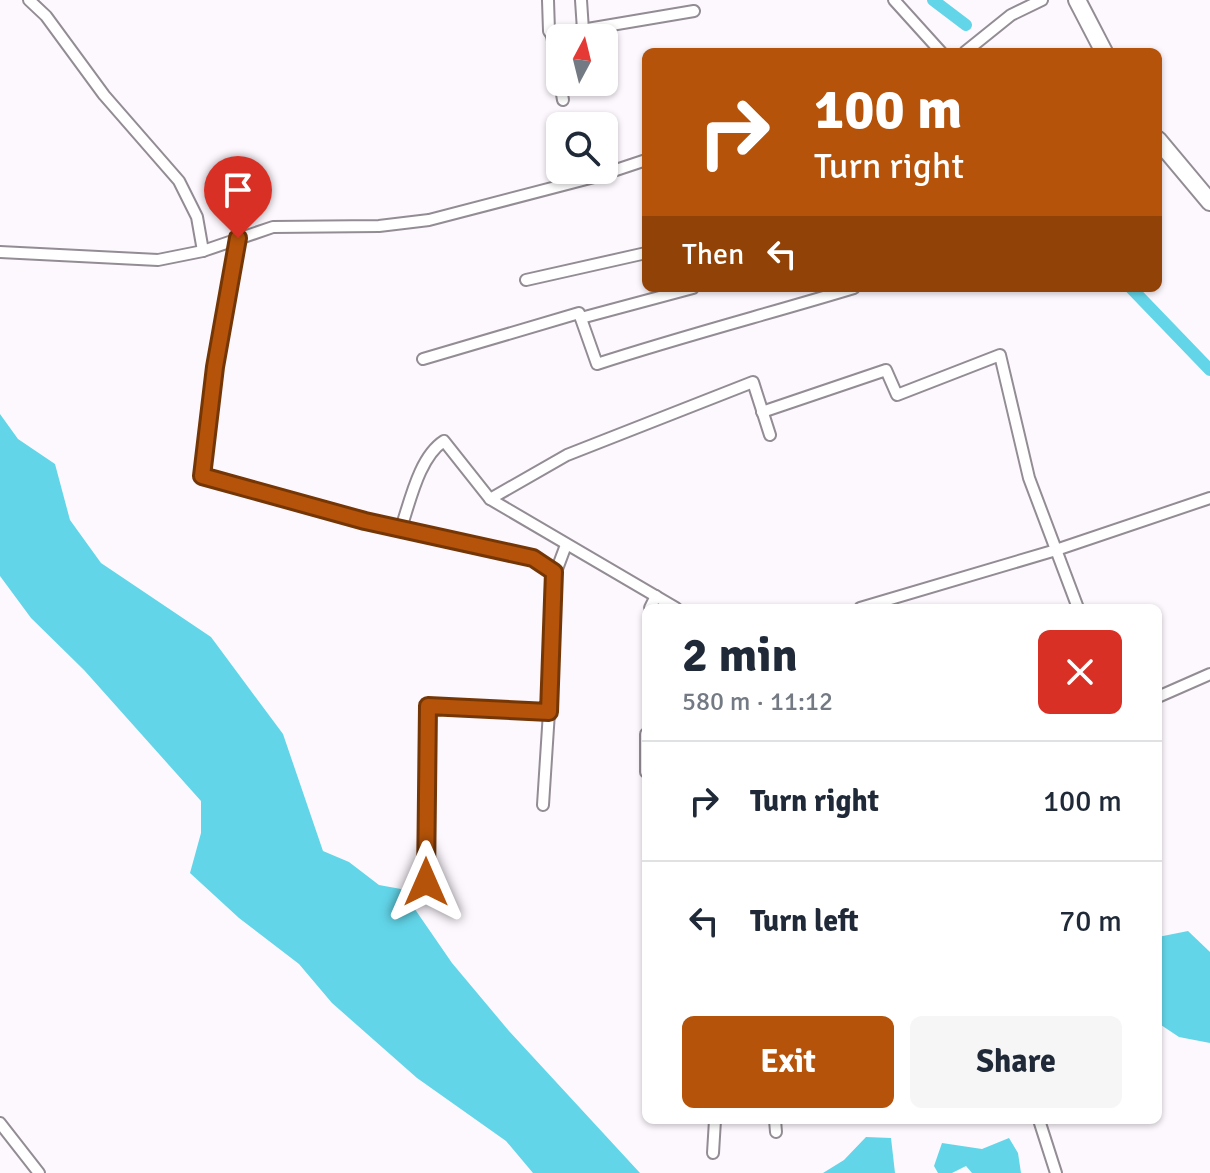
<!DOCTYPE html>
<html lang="en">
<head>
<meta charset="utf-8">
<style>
  :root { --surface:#fff; --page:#f6f6f7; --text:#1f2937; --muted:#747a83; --line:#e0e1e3; --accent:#b45309 }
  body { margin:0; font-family:Signika,sans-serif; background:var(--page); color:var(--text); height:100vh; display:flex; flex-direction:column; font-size:30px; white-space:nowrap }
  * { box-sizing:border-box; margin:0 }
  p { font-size:26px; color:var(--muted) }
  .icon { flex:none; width:44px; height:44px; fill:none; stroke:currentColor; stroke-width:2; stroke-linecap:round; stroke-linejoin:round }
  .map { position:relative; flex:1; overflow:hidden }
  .details { position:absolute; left:642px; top:604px; width:520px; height:520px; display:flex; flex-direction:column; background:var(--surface); border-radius:12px; box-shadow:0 2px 6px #0004 }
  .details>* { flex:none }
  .hud { position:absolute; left:642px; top:48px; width:520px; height:244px; border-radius:12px; box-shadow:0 2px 6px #0004; background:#b45309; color:#fff; overflow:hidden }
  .needle { width:52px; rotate:7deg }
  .controls { position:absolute; left:546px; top:24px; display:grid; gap:16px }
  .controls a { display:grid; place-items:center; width:72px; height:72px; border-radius:12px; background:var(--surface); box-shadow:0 2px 6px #0004; font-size:40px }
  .pin { position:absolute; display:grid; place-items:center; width:68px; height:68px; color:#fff; margin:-82px -34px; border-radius:50% 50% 50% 0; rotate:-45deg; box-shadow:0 0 8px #0007 }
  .pin .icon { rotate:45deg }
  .me { position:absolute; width:88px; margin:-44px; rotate:0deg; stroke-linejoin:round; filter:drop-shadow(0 0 6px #0008) }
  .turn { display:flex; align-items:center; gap:28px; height:168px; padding:0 40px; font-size:36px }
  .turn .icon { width:104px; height:104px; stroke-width:2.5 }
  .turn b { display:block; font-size:56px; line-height:68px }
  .then { display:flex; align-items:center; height:76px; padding:0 40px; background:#0003; gap:16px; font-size:30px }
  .round { display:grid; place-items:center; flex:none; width:84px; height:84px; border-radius:12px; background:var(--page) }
  .summary { display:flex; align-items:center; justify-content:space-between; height:136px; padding:0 40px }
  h1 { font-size:48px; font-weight:700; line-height:60px }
  .button { display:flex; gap:16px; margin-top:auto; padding:16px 40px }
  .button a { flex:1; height:92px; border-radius:12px; background:var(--accent); color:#fff; font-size:32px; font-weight:700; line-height:92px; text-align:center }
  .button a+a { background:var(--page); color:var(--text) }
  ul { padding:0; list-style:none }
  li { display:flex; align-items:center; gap:24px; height:120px; padding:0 40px; border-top:2px solid var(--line) }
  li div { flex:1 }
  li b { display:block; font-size:30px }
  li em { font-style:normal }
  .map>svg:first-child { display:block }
  .water { fill:#62d5e8 }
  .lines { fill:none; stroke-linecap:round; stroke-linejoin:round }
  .canal { stroke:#62d5e8; stroke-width:12 }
  .minor-casing { stroke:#938c94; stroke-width:14 }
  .primary-casing { stroke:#938c94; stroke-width:20 }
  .minor { stroke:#fff; stroke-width:10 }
  .primary { stroke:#fff; stroke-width:16 }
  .route-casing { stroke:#753606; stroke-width:20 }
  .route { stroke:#b45309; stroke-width:14 }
</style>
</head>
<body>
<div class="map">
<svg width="1210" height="1173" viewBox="0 0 1210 1173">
  <rect width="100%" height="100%" fill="#fdf8fe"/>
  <g class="water">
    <path d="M 0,414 L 18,439 L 55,464 L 70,520 L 101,563 L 211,637 L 283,734 L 323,851 L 349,862 L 379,885 L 401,889 L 452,963 L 509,1031 L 640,1173 L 533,1173 L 506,1141 L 417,1078 L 332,1003 L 299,964 L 239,918 L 190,873 L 201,833 L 201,801 L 84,670 L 31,618 L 0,576 Z"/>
    <path d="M 1188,931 L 1210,952 L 1210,1043 L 1179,1037 L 1158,1023 L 1158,937 Z"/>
    <path d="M 866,1137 L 891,1138 L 895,1173 L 823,1173 L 844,1160 Z"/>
    <path d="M 1009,1138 L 1018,1153 L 1021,1173 L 972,1173 L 966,1166 L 952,1173 L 938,1173 L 934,1166 L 942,1143 L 982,1149 Z"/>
  </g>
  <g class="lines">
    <g class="canal">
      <path d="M 933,0 L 966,25"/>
      <path d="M 1131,288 L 1210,370"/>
    </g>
    <g class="minor-casing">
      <g id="minor">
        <path d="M 29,0 L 46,16 L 104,95 L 179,181 L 197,217 L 203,251"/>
        <path d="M 548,0 L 549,31 L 552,35 L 694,11"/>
        <path d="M 581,0 L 583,30"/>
        <path d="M 894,0 L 941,52"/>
        <path d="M 552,35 L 560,82"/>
        <path d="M 965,52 L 1011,15 L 1042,0"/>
        <path d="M 560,82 L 563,100"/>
        <path d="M 238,238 L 215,367 L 202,476 L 365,521 L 533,558 L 554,572"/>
        <path d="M 0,252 L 158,260 L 203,251 L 273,227 L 379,226 L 429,220 L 598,176 L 646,160"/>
        <path d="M 526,280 L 646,253"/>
        <path d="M 581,318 L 693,288"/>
        <path d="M 423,359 L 579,313 L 597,364 C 683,336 768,314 854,288"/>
        <path d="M 762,412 L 886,370 L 897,395 L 1000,355 L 1029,478 L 1078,608"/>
        <path d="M 490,499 L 567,455 L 753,382 L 770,435"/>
        <path d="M 401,528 C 410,502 419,457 444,441 L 490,499 L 676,608"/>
        <path d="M 650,608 L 656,596"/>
        <path d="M 860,608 L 1056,550 L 1210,498"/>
        <path d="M 1160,696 L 1210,674"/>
        <path d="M 646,734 L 646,772"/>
        <path d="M 543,805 L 549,712"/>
        <path d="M 426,882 L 428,706 L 549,712 L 551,585 L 566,545"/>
        <path d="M 775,1120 L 776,1132"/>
        <path d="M 1039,1120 L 1056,1173"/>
        <path d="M 0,1123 L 39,1173"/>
        <path d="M 713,1153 L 715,1120"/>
      </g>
    </g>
    <g class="primary-casing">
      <g id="primary">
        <path d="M 1077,0 L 1104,52"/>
        <path d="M 1158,140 L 1210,202"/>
      </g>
    </g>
    <use href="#minor" class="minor"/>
    <use href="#primary" class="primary"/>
  </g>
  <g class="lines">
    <g class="route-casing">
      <path id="route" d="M 238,238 L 215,367 L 202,476 L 365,521 L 533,558 L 554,572 L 549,712 L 428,706 L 426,882"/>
    </g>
    <use href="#route" class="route"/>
  </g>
</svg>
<div class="controls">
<a><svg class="needle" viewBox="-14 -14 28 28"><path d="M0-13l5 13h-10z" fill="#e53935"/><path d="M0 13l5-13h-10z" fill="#747a83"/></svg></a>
<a><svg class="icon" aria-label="search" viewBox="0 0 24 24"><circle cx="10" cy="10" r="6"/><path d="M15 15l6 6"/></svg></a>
</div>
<div class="pin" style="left:238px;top:238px;background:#d93025"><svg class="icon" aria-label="arrive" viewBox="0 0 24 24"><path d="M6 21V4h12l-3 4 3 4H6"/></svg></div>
<svg class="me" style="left:426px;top:882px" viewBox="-20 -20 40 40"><path d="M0-17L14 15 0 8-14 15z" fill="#b45309" stroke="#fff" stroke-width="4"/></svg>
<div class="hud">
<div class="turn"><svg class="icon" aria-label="right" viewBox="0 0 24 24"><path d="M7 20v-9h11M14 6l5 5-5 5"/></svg><div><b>100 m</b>Turn right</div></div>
<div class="then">Then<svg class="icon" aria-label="left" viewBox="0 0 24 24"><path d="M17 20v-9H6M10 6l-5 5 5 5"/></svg></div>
</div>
<section class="details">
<div class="summary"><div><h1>2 min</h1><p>580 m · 11:12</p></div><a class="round" style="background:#d93025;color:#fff"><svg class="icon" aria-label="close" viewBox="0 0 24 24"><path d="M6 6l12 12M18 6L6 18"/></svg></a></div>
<ul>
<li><svg class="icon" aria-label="right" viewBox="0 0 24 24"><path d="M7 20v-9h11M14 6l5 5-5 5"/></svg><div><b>Turn right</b></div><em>100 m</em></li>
<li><svg class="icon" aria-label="left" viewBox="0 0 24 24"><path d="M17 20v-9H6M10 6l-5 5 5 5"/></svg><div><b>Turn left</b></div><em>70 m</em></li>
</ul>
<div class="button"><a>Exit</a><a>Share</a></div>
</section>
</div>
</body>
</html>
